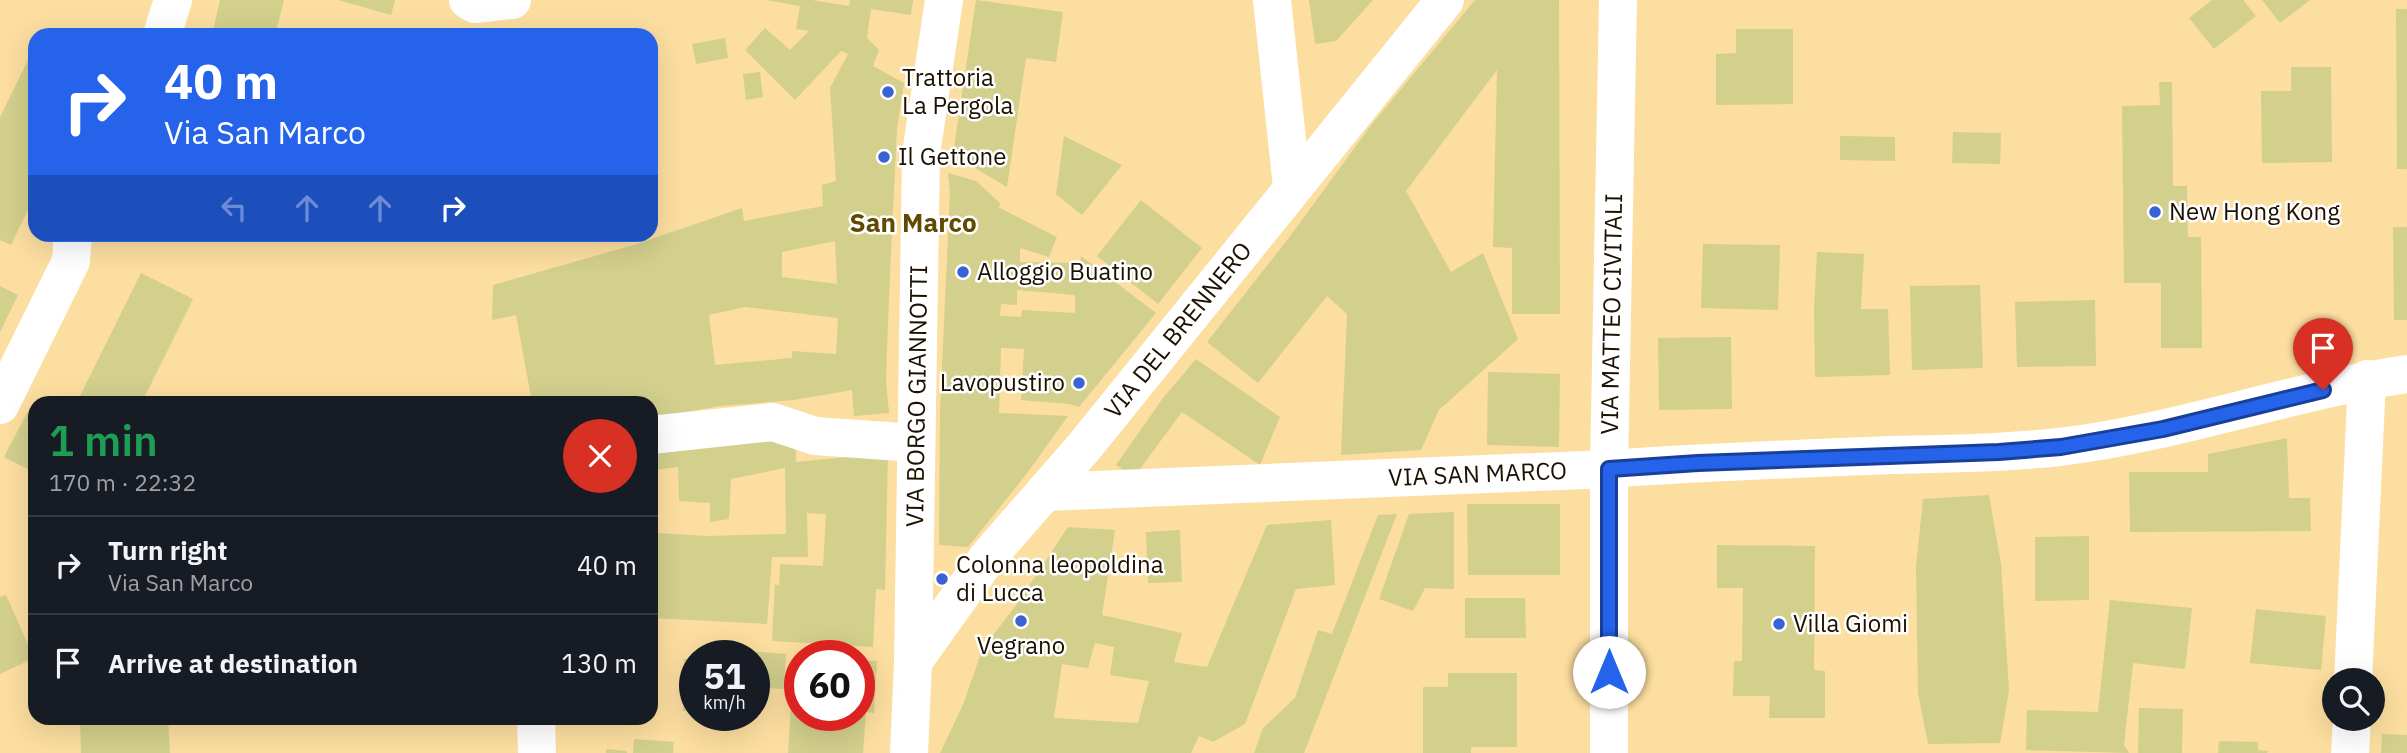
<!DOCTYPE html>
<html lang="en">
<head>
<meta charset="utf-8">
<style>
  :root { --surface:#171b24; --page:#242831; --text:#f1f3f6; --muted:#9ea1a6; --line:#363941 }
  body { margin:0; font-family:"IBM Plex Sans",sans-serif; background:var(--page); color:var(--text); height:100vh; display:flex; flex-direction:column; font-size:26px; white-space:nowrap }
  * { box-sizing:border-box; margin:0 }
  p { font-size:23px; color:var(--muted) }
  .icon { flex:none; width:38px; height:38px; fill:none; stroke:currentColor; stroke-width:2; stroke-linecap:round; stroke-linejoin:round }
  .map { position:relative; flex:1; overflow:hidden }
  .details { position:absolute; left:28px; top:396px; width:630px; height:329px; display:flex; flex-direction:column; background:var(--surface); border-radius:21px; box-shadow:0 7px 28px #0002 }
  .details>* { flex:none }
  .hud { position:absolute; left:28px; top:28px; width:630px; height:214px; border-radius:21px; box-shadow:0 7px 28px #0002; background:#2563eb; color:#fff; overflow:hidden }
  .controls { position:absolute; left:2322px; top:668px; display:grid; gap:14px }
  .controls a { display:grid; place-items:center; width:63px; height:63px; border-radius:50%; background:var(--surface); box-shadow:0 7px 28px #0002; font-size:35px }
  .speed { position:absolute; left:679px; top:640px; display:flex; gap:14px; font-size:35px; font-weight:700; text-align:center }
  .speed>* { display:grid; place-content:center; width:91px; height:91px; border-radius:50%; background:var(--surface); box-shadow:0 7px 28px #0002; line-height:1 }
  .speed small { font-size:18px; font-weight:400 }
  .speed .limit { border:10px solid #d22; background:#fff; color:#111 }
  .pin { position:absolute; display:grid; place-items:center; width:60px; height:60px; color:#fff; margin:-72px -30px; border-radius:50% 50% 50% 0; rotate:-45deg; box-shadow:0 0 7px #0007 }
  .pin .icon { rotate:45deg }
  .me { position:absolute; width:77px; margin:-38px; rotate:0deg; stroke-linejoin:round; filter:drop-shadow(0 0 5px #0008) }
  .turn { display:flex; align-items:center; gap:24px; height:147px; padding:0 21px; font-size:32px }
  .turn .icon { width:91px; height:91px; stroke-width:2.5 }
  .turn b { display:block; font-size:49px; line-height:60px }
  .lanes { display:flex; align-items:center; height:66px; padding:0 21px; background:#0003; justify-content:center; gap:35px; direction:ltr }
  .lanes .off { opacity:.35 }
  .round { display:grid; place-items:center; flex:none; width:74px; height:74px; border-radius:37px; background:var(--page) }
  .head { display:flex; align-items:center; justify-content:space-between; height:119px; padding:0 21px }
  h1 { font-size:42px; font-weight:600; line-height:52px; color:#1e9e55 }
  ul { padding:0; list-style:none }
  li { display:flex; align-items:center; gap:21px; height:98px; padding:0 21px; border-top:2px solid var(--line) }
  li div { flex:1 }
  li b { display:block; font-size:26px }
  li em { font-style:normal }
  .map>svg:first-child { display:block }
  .building { fill:#d3cf8d; fill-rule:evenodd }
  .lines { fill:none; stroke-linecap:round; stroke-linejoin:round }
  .minor { stroke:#fff; stroke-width:38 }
  .major { stroke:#fff; stroke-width:38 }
  .route-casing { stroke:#184099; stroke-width:18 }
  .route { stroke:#2563eb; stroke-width:12 }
  .poi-dot { fill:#3962d2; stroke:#fff; stroke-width:2.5 }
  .labels { text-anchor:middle; stroke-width:5; stroke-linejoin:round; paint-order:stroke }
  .poi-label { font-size:24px; fill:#1c1100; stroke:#fff; text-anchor:start }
  .street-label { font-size:24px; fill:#1c1100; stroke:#fff }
  .neighbourhood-label { font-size:26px; font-weight:bold; fill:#624901; stroke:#fff }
</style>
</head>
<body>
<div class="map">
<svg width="2407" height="753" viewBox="0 0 2407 753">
  <rect width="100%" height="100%" fill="#fcdea0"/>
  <g class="building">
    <path d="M 220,0 L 284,0 L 275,35 L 212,35 Z"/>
    <path d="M 338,0 L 395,0 L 391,15 Z"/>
    <path d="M 767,0 L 812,0 L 849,6 L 850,0 L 913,0 L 911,15 L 871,9 L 867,38 L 879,50 L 873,66 L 904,83 L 897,128 L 889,295 L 886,379 L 889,413 L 854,416 L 852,390 L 794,400 L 720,406 L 651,418 L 651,402 L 532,402 L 516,315 L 492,320 L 493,285 L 637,244 L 742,208 L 744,221 L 823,206 L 822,185 L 836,181 L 830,88 L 848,54 L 841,51 L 795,100 L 745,50 L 765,28 L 790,50 L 809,31 L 796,29 L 800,6 ZM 835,241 L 837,284 L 782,277 L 782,252 ZM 745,307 L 838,318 L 836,354 L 792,351 L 792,358 L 715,365 L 709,315 Z"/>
    <path d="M 976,0 L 1063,12 L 1056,62 L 1026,58 L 1007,187 L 953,155 Z"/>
    <path d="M 1309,0 L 1373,0 L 1336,41 L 1315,44 Z"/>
    <path d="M 1475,0 L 1559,0 L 1560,314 L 1512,314 L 1512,248 L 1493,247 L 1497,70 L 1406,191 L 1451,272 L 1483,253 L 1518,339 L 1439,410 L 1421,450 L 1341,455 L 1347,314 L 1327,296 L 1258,383 L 1207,342 L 1288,239 L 1372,124 Z"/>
    <path d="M 2212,0 L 2243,0 L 2256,16 L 2214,49 L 2189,18 Z"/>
    <path d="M 2262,0 L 2310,0 L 2280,23 Z"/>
    <path d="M 2396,9 L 2407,9 L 2407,169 L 2397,169 Z"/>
    <path d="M 1736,29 L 1793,29 L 1793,104 L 1716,105 L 1716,54 L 1736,53 Z"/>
    <path d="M 725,38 L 728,58 L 696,64 L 692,44 Z"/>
    <path d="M 35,46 L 35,195 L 11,245 L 0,240 L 0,117 Z"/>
    <path d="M 2291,67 L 2331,67 L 2332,162 L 2262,163 L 2261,91 L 2291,91 Z"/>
    <path d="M 760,72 L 763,97 L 746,100 L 743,74 Z"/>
    <path d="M 2159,82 L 2172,82 L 2173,186 L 2187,186 L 2188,237 L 2201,237 L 2202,348 L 2161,348 L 2161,283 L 2124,283 L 2122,106 L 2160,105 Z"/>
    <path d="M 1953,132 L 2001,133 L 2000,164 L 1952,163 Z"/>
    <path d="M 1064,136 L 1122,165 L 1082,215 L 1056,194 Z"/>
    <path d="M 1840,136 L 1895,137 L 1895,161 L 1840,160 Z"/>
    <path d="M 948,173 L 976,181 L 1001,204 L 998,207 L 1057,237 L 1049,257 L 1020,248 L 1020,262 L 1080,263 L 1081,256 L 1156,313 L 1079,407 L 1070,404 L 1021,400 L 1024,349 L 1001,348 L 999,413 L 1068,416 L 1028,472 L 968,547 L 939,545 L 940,411 L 950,192 ZM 1017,290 L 1075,295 L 1075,313 L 1022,310 L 1021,317 L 1000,316 L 1001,304 L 1017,305 Z"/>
    <path d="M 1141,200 L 1202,248 L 1158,304 L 1097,256 Z"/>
    <path d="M 2393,227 L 2407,227 L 2407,320 L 2394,320 Z"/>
    <path d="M 1703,244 L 1780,245 L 1778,310 L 1701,308 Z"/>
    <path d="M 1817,252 L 1864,254 L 1861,309 L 1888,309 L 1890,375 L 1815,377 L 1814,310 Z"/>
    <path d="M 141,273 L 193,299 L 142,402 L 77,402 Z"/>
    <path d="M 1980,285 L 1983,368 L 1912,370 L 1910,286 Z"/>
    <path d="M 0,286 L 18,295 L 0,332 Z"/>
    <path d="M 2095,300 L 2096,366 L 2017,367 L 2015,302 Z"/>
    <path d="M 1731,337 L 1732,409 L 1659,410 L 1658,338 Z"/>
    <path d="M 1196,359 L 1280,417 L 1260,465 L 1182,412 L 1134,477 L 1116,465 L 1163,398 Z"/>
    <path d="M 1488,372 L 1560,374 L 1559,447 L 1487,445 Z"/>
    <path d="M 27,413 L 35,417 L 35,473 L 4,457 Z"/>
    <path d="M 795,438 L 796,462 L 888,453 L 885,590 L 876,589 L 873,647 L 772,641 L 775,584 L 779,586 L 780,564 L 823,566 L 826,514 L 807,513 L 808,557 L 772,557 L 767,624 L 651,618 L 651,552 L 657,533 L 707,536 L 786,534 L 785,468 L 731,479 L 729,519 L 710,522 L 710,503 L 679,501 L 678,467 L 654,470 L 657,533 L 651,534 L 651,453 Z"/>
    <path d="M 2287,438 L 2289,498 L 2310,498 L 2311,531 L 2130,532 L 2129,472 L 2208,472 L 2208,454 Z"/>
    <path d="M 1989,495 L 2001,564 L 2009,691 L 2000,743 L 1928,744 L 1918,693 L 1916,567 L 1923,499 Z"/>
    <path d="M 1467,504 L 1560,504 L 1560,575 L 1468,575 Z"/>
    <path d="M 1454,512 L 1454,589 L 1425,588 L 1413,611 L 1379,599 L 1409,514 Z"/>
    <path d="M 1397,514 L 1304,753 L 1254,753 L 1263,728 L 1295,698 L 1318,630 L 1332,634 L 1378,515 Z"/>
    <path d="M 1331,520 L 1335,585 L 1296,589 L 1245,724 L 1213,742 L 1199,736 L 1191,753 L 940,753 L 963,705 L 982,650 L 1019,601 L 1068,527 L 1115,530 L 1102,615 L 1182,633 L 1174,662 L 1207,667 L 1267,525 ZM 1095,643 L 1114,647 L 1110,675 L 1149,681 L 1138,723 L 1054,718 L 1062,664 L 1088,668 Z"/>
    <path d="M 1180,530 L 1182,582 L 1148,583 L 1146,532 Z"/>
    <path d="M 2089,536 L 2089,600 L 2035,601 L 2035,537 Z"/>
    <path d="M 1717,545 L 1815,546 L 1814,670 L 1825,671 L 1825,718 L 1769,718 L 1770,696 L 1733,696 L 1734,661 L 1742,661 L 1743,588 L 1717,588 Z"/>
    <path d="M 6,595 L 34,658 L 0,674 L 0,597 Z"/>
    <path d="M 1465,598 L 1525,598 L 1526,638 L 1465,638 Z"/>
    <path d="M 2110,600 L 2192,608 L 2185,669 L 2133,663 L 2124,745 L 2129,753 L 2026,750 L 2027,710 L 2098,712 Z"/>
    <path d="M 2256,609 L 2326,616 L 2321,670 L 2250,663 Z"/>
    <path d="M 705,648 L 786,654 L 784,689 L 754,687 L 754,656 L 705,656 Z"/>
    <path d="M 684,659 L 695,659 L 695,711 L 683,711 Z"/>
    <path d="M 859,660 L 877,661 L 874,713 L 866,712 L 863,753 L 788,753 L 793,672 L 800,672 L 800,716 L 859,716 Z"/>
    <path d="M 1448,673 L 1517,673 L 1517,747 L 1471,747 L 1471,753 L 1423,753 L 1423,687 L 1448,687 Z"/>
    <path d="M 2139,708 L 2183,709 L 2182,753 L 2138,753 Z"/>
    <path d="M 80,718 L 168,718 L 170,753 L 81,753 Z"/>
    <path d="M 2382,734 L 2407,735 L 2407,753 L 2381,753 Z"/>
    <path d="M 634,739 L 674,742 L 673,753 L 633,753 Z"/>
    <path d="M 2219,741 L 2258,742 L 2258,750 L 2268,751 L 2267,753 L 2218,753 Z"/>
    <path d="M 606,749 L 627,751 L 627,753 L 606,753 Z"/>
  </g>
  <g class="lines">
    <g class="minor">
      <path d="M 468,0 L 475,4 L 512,0"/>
      <path d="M 1272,0 L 1292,187"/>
      <path d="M 162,35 L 173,0"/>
      <path d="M 0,405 L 71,261 L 73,234"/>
      <path d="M 651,435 L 773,422 L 815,436 L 916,443"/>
      <path id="s1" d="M 1046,492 L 1609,469 C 1702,462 1796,459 1890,455 C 1946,454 2003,453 2059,447 C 2177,433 2290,391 2407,374"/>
      <path id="s2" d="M 913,662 L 988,557 L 1084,447 L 1445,0"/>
      <path d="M 2353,681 L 2367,379"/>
      <path d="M 536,718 L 537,753"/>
      <path id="s3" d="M 909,753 L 913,662 L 921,154 L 944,0"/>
      <path d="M 2350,753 L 2352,719"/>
    </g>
    <path class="major" id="s4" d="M 1609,753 L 1609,469 L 1618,0"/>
  </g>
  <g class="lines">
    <g class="route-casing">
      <path id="route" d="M 1609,672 L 1609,469 L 1698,463 L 1999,452 L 2061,447 L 2163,429 L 2323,390"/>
    </g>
    <use href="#route" class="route"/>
  </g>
  <g class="poi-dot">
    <circle cx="888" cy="92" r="7"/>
    <circle cx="884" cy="157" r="7"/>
    <circle cx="2155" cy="212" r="7"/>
    <circle cx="963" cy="272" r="7"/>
    <circle cx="1079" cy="383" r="7"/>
    <circle cx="942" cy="579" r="7"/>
    <circle cx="1021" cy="621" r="7"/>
    <circle cx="1779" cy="624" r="7"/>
  </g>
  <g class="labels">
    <g class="poi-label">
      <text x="902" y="86">Trattoria<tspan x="902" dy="28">La Pergola</tspan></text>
      <text x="898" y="165">Il Gettone</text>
      <text x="2169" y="220">New Hong Kong</text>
      <text x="977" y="280">Alloggio Buatino</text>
      <text x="1065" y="391" text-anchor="end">Lavopustiro</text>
      <text x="956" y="573">Colonna leopoldina<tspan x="956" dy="28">di Lucca</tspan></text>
      <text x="1793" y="632">Villa Giomi</text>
      <text x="1021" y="654" text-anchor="middle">Vegrano</text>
    </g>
    <g class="street-label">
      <text dy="8" stroke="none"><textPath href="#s4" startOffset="439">VIA MATTEO CIVITALI</textPath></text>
      <text dy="8" stroke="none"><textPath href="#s2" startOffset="425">VIA DEL BRENNERO</textPath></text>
      <text dy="8" stroke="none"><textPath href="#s3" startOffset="357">VIA BORGO GIANNOTTI</textPath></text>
      <text dy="8" stroke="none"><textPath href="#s1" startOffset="432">VIA SAN MARCO</textPath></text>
    </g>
    <g class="neighbourhood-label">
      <text x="913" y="232">San Marco</text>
    </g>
  </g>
</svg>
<div class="controls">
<a><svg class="icon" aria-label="search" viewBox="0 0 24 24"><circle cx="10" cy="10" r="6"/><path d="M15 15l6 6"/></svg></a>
</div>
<div class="speed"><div>51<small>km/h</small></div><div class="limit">60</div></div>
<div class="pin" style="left:2323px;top:390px;background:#d93025"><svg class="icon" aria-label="arrive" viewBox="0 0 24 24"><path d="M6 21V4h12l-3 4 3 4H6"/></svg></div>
<svg class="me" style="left:1609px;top:672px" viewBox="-20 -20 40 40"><circle r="19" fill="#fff"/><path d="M0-13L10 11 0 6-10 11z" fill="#2563eb"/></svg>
<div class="hud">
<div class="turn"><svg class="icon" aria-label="right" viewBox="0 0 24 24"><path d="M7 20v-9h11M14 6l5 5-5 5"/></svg><div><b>40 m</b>Via San Marco</div></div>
<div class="lanes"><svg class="icon off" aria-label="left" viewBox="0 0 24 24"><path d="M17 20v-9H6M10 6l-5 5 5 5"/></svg><svg class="icon off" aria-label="ahead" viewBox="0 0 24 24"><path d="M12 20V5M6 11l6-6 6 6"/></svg><svg class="icon off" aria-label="ahead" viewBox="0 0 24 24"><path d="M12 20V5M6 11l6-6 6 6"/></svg><svg class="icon" aria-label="right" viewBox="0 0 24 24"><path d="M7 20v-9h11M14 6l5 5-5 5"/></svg></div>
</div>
<section class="details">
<div class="head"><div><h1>1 min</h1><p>170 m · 22:32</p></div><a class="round" style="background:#d93025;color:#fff"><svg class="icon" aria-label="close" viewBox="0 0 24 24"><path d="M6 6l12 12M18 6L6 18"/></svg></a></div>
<ul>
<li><svg class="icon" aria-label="right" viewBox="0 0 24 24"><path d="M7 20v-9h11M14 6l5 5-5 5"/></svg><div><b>Turn right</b><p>Via San Marco</p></div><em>40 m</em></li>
<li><svg class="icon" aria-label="arrive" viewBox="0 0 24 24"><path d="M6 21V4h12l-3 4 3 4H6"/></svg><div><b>Arrive at destination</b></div><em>130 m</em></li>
</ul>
</section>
</div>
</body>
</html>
